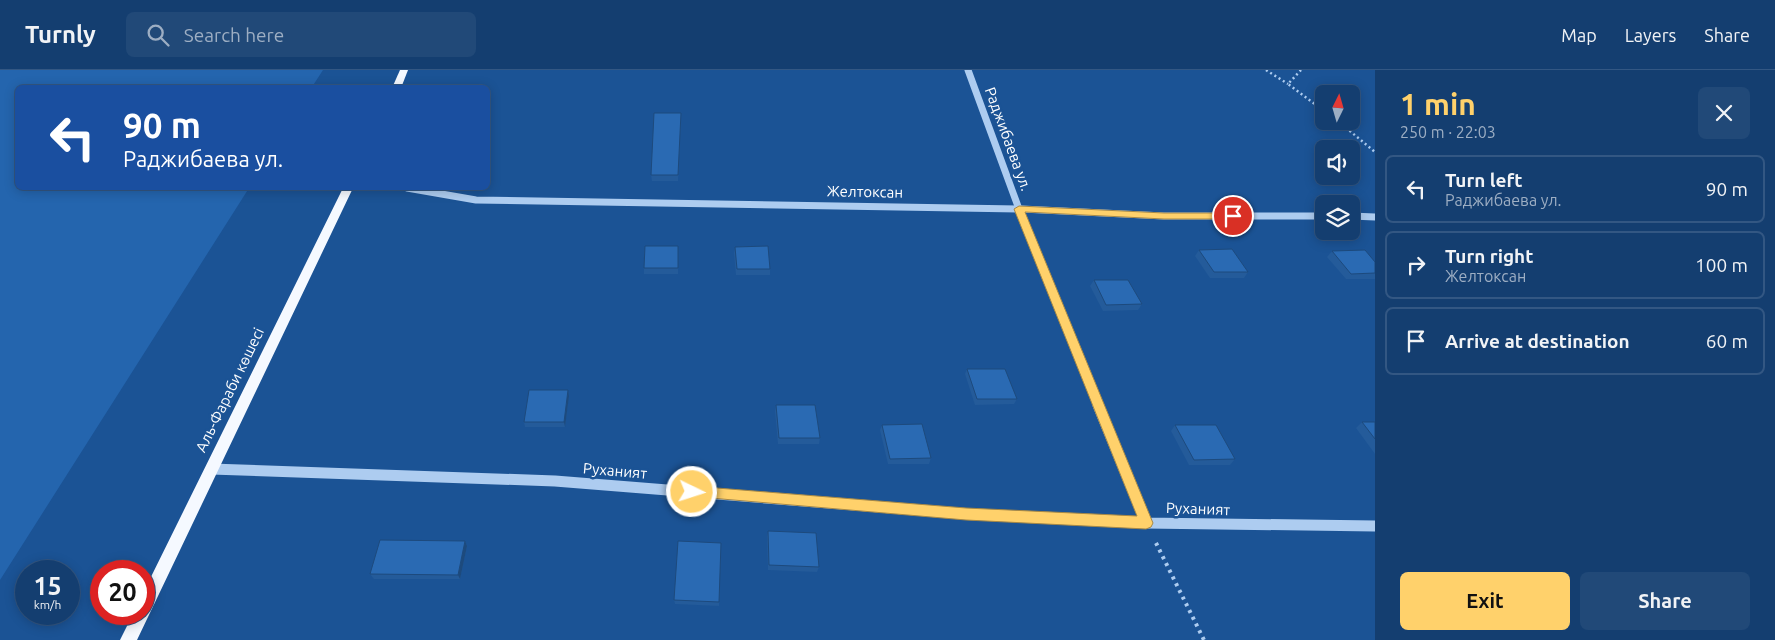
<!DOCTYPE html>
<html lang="en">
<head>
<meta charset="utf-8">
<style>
  :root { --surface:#143e70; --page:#214978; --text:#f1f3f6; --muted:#9daec3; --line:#335783; --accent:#ffd16b }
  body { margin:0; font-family:Ubuntu,sans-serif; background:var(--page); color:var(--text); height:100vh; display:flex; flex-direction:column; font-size:19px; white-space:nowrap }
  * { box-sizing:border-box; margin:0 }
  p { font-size:16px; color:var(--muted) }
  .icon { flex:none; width:28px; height:28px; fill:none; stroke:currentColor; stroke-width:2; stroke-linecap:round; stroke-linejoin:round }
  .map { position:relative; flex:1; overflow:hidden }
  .details { display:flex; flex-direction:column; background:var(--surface); width:400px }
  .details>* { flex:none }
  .guide { position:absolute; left:15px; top:15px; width:475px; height:105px; border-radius:8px; box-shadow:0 2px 12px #0003,0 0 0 1px var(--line); background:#1a4fa0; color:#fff; overflow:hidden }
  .needle { width:32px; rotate:5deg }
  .controls { position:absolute; left:1315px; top:15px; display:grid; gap:10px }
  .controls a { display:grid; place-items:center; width:45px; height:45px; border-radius:8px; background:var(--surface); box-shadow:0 2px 12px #0003,0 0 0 1px var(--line); font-size:25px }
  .speed { position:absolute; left:15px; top:490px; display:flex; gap:10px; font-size:25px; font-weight:700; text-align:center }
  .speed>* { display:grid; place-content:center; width:65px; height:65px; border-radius:50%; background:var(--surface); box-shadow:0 2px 12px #0003,0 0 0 1px var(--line); line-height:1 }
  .speed small { font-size:12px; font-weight:400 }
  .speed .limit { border:8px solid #d22; background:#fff; color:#111 }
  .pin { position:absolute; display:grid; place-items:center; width:42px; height:42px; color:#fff; margin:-21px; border:2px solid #fff; border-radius:50%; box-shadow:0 1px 5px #0007 }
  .me { position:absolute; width:55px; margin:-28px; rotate:94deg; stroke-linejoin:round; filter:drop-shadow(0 0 4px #0008) }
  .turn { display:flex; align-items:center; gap:18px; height:105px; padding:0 25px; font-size:22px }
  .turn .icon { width:65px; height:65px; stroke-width:2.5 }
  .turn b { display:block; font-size:35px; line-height:42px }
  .round { display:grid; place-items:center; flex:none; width:52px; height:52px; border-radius:8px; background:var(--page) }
  .overview { display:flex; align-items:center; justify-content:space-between; height:85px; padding:0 25px }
  h1 { font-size:30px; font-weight:600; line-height:38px; color:var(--accent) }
  .action { display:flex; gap:10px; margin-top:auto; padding:10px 25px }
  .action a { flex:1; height:58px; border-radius:8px; background:var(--accent); color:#111; font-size:20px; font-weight:600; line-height:58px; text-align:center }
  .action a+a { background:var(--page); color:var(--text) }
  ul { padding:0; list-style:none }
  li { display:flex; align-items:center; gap:15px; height:68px; margin:0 10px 8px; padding:0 15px; border:2px solid var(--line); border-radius:8px }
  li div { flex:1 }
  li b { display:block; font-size:19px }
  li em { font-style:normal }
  header { display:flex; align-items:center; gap:30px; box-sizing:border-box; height:70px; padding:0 25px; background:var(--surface); border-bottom:1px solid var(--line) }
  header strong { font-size:24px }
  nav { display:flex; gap:28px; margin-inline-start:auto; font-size:18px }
  .search { width:350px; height:45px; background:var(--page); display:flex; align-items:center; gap:12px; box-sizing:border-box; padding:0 18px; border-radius:8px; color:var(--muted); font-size:19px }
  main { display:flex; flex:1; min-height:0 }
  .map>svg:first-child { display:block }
  .green { fill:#2465ae }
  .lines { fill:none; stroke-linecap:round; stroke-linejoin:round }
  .path-far1 { stroke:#adccf0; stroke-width:2.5; stroke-dasharray:2 3; stroke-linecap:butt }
  .path { stroke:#adccf0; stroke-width:4; stroke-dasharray:3 4.5; stroke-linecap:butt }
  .minor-far2 { stroke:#adccf0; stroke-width:7 }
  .minor-far1 { stroke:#adccf0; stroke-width:8 }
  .minor { stroke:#adccf0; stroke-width:11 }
  .major { fill:#f5f9ff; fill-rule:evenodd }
  .wall { fill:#245b9a }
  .shaded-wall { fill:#1d4a7d }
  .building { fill:#2a6ab3; stroke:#1d4a7d }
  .route { fill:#ffd16b; stroke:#a68846 }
  .labels { text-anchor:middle; stroke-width:5; stroke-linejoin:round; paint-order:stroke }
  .street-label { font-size:15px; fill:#fff; stroke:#1b5395 }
</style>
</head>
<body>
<header>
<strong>Turnly</strong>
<div class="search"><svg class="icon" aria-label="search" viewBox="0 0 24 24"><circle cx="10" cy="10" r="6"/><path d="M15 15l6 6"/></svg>Search here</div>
<nav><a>Map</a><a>Layers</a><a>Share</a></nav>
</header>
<main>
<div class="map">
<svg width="1375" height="570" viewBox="0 0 1375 570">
  <rect width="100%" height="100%" fill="#1b5395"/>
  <path class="green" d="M 0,0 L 323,0 L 312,17 L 18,18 L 18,118 L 249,118 L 0,510 Z"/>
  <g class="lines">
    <g class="path-far1">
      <path d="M 1266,0 L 1288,14"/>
      <path d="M 1301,0 L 1288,14 L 1324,41"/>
      <path d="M 1338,51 L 1375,82"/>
    </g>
    <path class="path" d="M 1156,473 L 1204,570"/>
    <g class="minor-far2">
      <path d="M 968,0 L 1023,150"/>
      <path d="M 407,118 L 476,130 L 1022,139 L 1164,146 L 1324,146"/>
      <path d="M 1351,146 L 1375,147"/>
    </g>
    <path class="minor-far1" d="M 1023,149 L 1099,337"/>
    <g class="minor">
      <path d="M 1098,335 L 1146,453"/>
      <path d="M 211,399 L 555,411 L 966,444 L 1146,453 L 1375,456"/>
    </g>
    <g class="major">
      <path d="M 400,0 L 408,0 L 401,18 L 392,18 Z"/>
      <path d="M 343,118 L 353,118 L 137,570 L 120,570 L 133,544 L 144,544 L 144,521 Z"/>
    </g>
  </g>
  <g class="wall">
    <path d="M 681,43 L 678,111 L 652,111 L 651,105 Z"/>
    <path d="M 678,176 L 678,204 L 644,204 L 644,198 Z"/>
    <path d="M 735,177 L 770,199 L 770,205 L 736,205 L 734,183 Z"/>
    <path d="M 1199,180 L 1248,202 L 1244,208 L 1210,208 L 1195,186 Z"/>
    <path d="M 1332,181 L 1375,192 L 1375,209 L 1346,209 L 1327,187 Z"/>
    <path d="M 1094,210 L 1142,234 L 1138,240 L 1103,241 L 1090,216 Z"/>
    <path d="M 967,299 L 1017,329 L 1014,334 L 975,335 L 965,304 Z"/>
    <path d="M 568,320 L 569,326 L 565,357 L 525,357 L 524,352 Z"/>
    <path d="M 776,335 L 820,368 L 819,374 L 778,374 L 775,341 Z"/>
    <path d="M 1362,352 L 1375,352 L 1375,384 L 1356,358 Z"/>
    <path d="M 882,355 L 931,388 L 929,394 L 888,394 L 880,360 Z"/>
    <path d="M 1175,355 L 1235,389 L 1230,395 L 1189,395 L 1171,361 Z"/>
    <path d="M 768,461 L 819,497 L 817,502 L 768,500 L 767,466 Z"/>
    <path d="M 465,471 L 467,476 L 460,509 L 374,509 L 370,504 Z"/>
    <path d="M 674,530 L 719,532 L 719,536 L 675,534 Z"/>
  </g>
  <g class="shaded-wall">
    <path d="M 568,320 L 569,326 L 565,357 L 564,352 Z"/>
    <path d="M 465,471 L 467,476 L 460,509 L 458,505 Z"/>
  </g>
  <g class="building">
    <path d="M 654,43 L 681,43 L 678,105 L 651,105 Z"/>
    <path d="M 645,176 L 678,176 L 678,198 L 644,198 Z"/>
    <path d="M 768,176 L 770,199 L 737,199 L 735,177 Z"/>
    <path d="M 1232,179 L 1248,202 L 1214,202 L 1199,180 Z"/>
    <path d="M 1365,180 L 1375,192 L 1375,203 L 1351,204 L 1332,181 Z"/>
    <path d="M 1094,210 L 1128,210 L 1142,234 L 1106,235 Z"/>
    <path d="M 967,299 L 1005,299 L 1017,329 L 977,329 Z"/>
    <path d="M 529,320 L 568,320 L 564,352 L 524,352 Z"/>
    <path d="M 776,335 L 815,335 L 820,368 L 779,368 Z"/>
    <path d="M 1362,352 L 1375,352 L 1375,369 Z"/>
    <path d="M 922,354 L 931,388 L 890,389 L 882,355 Z"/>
    <path d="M 1175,355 L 1216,355 L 1235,389 L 1194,390 Z"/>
    <path d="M 768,461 L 816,463 L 819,497 L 769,495 Z"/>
    <path d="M 380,470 L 465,471 L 458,505 L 370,504 Z"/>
    <path d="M 678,471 L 721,473 L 719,532 L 674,530 Z"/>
  </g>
  <path class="route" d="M 1019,136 L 1164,143 L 1233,143 L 1238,146 L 1233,149 L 1164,149 L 1025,142 L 1153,453 L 1151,457 L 1146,459 L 966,450 L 687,426 L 685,422 L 687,418 L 692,416 L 966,438 L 1137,446 L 1014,139 Z"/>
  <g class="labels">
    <g class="street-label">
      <text transform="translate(1008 69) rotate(70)" y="5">Раджибаева ул.</text>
      <text transform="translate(865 122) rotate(1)" y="5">Желтоксан</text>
      <text transform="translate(230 320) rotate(-64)" y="5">Аль-Фараби көшесі</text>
      <text transform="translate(615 401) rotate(5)" y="5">Руханият</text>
      <text transform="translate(1198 439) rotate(2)" y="5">Руханият</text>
    </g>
  </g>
</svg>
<div class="controls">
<a><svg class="needle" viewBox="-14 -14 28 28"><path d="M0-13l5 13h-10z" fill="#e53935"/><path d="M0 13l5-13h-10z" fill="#9daec3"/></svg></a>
<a><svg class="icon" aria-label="sound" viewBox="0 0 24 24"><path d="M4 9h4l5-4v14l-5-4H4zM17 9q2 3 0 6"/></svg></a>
<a><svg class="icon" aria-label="layers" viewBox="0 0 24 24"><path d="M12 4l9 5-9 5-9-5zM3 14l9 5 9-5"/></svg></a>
</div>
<div class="speed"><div>15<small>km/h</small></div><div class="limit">20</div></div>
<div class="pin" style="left:1233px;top:146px;background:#d93025"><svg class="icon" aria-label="arrive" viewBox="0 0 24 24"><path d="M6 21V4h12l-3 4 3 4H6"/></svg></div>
<svg class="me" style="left:692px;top:422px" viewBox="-20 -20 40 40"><circle r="17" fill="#ffd16b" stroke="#fff" stroke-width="3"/><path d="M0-11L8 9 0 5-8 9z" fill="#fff"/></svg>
<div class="guide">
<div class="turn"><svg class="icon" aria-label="left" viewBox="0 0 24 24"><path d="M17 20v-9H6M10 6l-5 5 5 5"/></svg><div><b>90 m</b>Раджибаева ул.</div></div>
</div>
</div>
<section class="details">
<div class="overview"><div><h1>1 min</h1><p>250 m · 22:03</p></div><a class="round"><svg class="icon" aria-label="close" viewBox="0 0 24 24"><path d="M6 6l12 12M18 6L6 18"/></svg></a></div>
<ul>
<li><svg class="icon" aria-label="left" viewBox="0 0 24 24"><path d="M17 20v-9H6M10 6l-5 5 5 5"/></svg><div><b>Turn left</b><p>Раджибаева ул.</p></div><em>90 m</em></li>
<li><svg class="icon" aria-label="right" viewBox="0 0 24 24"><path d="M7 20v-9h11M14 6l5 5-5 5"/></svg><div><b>Turn right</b><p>Желтоксан</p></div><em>100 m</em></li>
<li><svg class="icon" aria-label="arrive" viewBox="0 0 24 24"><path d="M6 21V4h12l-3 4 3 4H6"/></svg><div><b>Arrive at destination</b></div><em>60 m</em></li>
</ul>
<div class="action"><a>Exit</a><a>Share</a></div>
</section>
</main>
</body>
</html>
